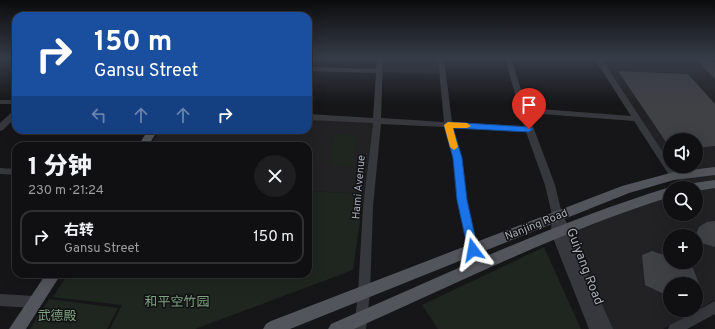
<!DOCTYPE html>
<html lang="zh">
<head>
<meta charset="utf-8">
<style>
  :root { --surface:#101012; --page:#1e1e20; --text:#f1f3f6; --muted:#9c9d9f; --line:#303032 }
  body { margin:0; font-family:Overpass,"Noto Sans SC",sans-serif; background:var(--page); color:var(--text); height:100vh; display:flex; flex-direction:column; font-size:15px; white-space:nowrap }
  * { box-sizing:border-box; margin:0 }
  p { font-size:13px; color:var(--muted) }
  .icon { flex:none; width:22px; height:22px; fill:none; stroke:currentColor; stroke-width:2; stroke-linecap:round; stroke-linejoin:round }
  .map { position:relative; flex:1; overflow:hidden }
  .panel { position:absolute; left:12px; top:142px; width:300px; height:136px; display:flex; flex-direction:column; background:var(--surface); border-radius:12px; box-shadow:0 4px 16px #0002,0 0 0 1px var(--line) }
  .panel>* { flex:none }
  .guide { position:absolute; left:12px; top:12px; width:300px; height:122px; border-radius:12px; box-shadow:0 4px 16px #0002,0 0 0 1px var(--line); background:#1a4fa0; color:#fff; overflow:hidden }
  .tools { position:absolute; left:663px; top:133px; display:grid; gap:8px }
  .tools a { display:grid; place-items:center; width:40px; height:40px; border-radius:50%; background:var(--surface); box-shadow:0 4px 16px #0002,0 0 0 1px var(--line); font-size:20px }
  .pin { position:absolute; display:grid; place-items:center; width:34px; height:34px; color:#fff; margin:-41px -17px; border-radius:50% 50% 50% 0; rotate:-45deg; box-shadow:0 0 4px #0007 }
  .pin .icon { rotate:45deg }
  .me { position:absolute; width:44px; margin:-22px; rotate:347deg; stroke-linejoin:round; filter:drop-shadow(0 0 3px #0008) }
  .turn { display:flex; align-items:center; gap:14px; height:84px; padding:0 16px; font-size:18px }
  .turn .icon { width:52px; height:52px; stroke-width:2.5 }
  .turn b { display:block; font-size:28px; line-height:34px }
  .lanes { display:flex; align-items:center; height:38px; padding:0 16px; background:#0003; justify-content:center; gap:20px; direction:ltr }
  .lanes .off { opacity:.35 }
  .round { display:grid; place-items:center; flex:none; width:42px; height:42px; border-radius:21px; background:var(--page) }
  .summary { display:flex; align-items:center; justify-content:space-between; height:68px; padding:0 16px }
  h1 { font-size:24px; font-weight:800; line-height:30px }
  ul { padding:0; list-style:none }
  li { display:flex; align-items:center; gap:12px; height:54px; margin:0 8px 6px; padding:0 8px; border:2px solid var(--line); border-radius:12px }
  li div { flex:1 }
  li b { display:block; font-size:15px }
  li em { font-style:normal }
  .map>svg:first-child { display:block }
  .built { fill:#222225; fill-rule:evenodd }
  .green { fill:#1e261f }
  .building { fill:#404145 }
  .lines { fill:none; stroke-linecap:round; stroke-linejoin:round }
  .minor { fill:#37383d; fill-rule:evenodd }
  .major { fill:#53555c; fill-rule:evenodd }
  .route { fill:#1a73e8; stroke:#114b97 }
  .slow { fill:#f59e0b }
  .labels { text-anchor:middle; stroke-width:3; stroke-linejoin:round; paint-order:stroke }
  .street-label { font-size:11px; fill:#a8adb8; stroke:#111113 }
  .near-street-label { font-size:13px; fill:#a8adb8; stroke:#111113 }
  .near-park-label { font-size:13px; fill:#7fa381; stroke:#111113 }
</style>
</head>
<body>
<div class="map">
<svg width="715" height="329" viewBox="0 0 715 329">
  <rect width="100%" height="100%" fill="#161618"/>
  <g class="built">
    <path d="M 381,58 L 438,58 L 440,74 L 381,72 Z"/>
    <path d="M 599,58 L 715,58 L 715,300 L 663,329 L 601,329 L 564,234 L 670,193 L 670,214 L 696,214 L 696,188 L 674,188 L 680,181 ZM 670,140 L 696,140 L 696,166 L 670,166 ZM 670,236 L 696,236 L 696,262 L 670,262 ZM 670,284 L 696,284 L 696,310 L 670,310 Z"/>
    <path d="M 308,119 L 373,122 L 364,194 L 308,191 L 308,146 L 150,146 L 160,130 L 308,130 Z"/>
  </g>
  <g class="green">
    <path d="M 334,134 L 356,135 L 353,166 L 329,165 Z"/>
    <path d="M 308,191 L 364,194 L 353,270 L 195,329 L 110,329 L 122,305 L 53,297 L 68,274 L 308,274 Z"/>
    <path d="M 544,247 L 581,329 L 438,329 L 422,305 Z"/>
    <path d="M 49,299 L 118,308 L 107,329 L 30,329 Z"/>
  </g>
  <g class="building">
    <path d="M 694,58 L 706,59 L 715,62 L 715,79 Z"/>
    <path d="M 618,71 L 688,74 L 715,104 L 715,146 L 696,148 L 696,140 L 670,140 L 670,148 Z"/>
    <path d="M 715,221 L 715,247 L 698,242 L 697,232 L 699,227 L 707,222 Z"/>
    <path d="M 652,251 L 670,257 L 670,262 L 680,262 L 693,268 L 699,284 L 670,284 L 670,297 L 645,285 L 642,255 Z"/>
  </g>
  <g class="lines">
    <g class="minor">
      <path d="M 377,58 L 383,58 L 381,118 L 444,122 L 438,58 L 444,58 L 452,122 L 524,126 L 505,58 L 511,58 L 527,108 L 631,116 L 594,58 L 601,58 L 670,163 L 670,166 L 672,166 L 679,176 L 677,178 L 671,178 L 634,121 L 528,113 L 555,185 L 562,214 L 570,229 L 576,247 L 613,329 L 589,329 L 551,233 L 552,215 L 545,185 L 526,132 L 453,128 L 461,158 L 467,200 L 478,250 L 477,253 L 473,255 L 469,253 L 468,250 L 457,200 L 453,158 L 444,127 L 381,124 L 373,207 L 370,293 L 366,329 L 354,329 L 358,293 L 363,207 L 373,123 L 308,120 L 308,114 L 373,118 L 376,73 L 308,71 L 308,67 L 376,69 Z"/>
      <rect x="0" y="100" width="16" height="4"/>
      <path d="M 16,110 L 16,117 L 3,130 L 0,131 L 0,123 L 13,111 Z"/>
      <path d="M 0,168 L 16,169 L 16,175 L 0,174 Z"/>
      <path d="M 0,294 L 35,296 L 39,298 L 41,302 L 39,306 L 35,308 L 0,306 Z"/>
      <path d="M 715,301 L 715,314 L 687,329 L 668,329 L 670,325 Z"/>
    </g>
    <g class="major">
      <path d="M 148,130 L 158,130 L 148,146 L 138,146 Z"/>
      <path d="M 715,167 L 715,175 L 674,180 L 629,193 L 290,329 L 263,329 L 266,324 L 271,321 L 622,186 L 674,172 Z"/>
      <path d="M 715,180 L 715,188 L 696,191 L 696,188 L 681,188 L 683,185 L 687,184 Z"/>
      <path d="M 670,187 L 672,188 L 670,188 L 670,197 C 561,231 458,283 354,329 L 328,329 L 331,324 C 442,276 553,223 670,187 Z"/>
      <path d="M 46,274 L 61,274 L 26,329 L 9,329 Z"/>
    </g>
  </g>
  <linearGradient id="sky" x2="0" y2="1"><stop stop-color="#0c0c0d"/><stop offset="0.56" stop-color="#363c48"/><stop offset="1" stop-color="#363c48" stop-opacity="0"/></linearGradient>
  <rect width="715" height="104" fill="url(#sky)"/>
  <path class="route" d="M 448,122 L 529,127 L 533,129 L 529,132 L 453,128 L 462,158 L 467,200 L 478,250 L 477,253 L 473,255 L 469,253 L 468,250 L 457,200 L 453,158 L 444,125 Z"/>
  <path class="slow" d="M 448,122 L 467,123 L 471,126 L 467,128 L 453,128 L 458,147 L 454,150 L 450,147 L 444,125 Z"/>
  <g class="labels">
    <g class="street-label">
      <text transform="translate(358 187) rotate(-85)" y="4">Hami Avenue</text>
      <text transform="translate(536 224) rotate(-22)" y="4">Nanjing Road</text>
    </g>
    <g class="near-street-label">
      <text transform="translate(586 266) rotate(69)" y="5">Guiyang Road</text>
    </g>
    <g class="near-park-label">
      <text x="177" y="306">和平空竹园</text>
      <text x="57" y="320">武德殿</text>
    </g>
  </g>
</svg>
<div class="tools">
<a><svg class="icon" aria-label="sound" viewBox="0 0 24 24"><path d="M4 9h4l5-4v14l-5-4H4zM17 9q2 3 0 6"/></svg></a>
<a><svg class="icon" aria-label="search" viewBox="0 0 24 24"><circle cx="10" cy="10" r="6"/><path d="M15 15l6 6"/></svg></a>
<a>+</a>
<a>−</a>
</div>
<div class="pin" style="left:529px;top:129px;background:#d93025"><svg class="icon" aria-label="arrive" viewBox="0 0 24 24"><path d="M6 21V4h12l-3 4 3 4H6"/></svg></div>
<svg class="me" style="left:473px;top:250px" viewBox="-20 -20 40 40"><path d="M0-17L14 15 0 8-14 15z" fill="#1a73e8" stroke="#fff" stroke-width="4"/></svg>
<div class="guide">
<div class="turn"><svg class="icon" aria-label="right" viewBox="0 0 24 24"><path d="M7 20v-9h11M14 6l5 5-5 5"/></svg><div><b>150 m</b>Gansu Street</div></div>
<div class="lanes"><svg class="icon off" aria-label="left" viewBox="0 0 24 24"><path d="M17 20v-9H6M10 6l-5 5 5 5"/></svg><svg class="icon off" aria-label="ahead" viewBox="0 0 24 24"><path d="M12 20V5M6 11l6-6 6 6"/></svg><svg class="icon off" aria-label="ahead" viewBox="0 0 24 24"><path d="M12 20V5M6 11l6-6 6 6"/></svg><svg class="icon" aria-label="right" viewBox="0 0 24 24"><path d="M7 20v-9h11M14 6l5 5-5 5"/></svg></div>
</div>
<section class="panel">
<div class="summary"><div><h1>1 分钟</h1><p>230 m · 21:24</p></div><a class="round"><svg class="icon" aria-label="close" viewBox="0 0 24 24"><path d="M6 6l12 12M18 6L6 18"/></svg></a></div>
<ul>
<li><svg class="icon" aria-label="right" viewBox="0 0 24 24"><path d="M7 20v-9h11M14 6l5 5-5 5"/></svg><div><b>右转</b><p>Gansu Street</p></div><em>150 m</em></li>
</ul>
</section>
</div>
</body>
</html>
